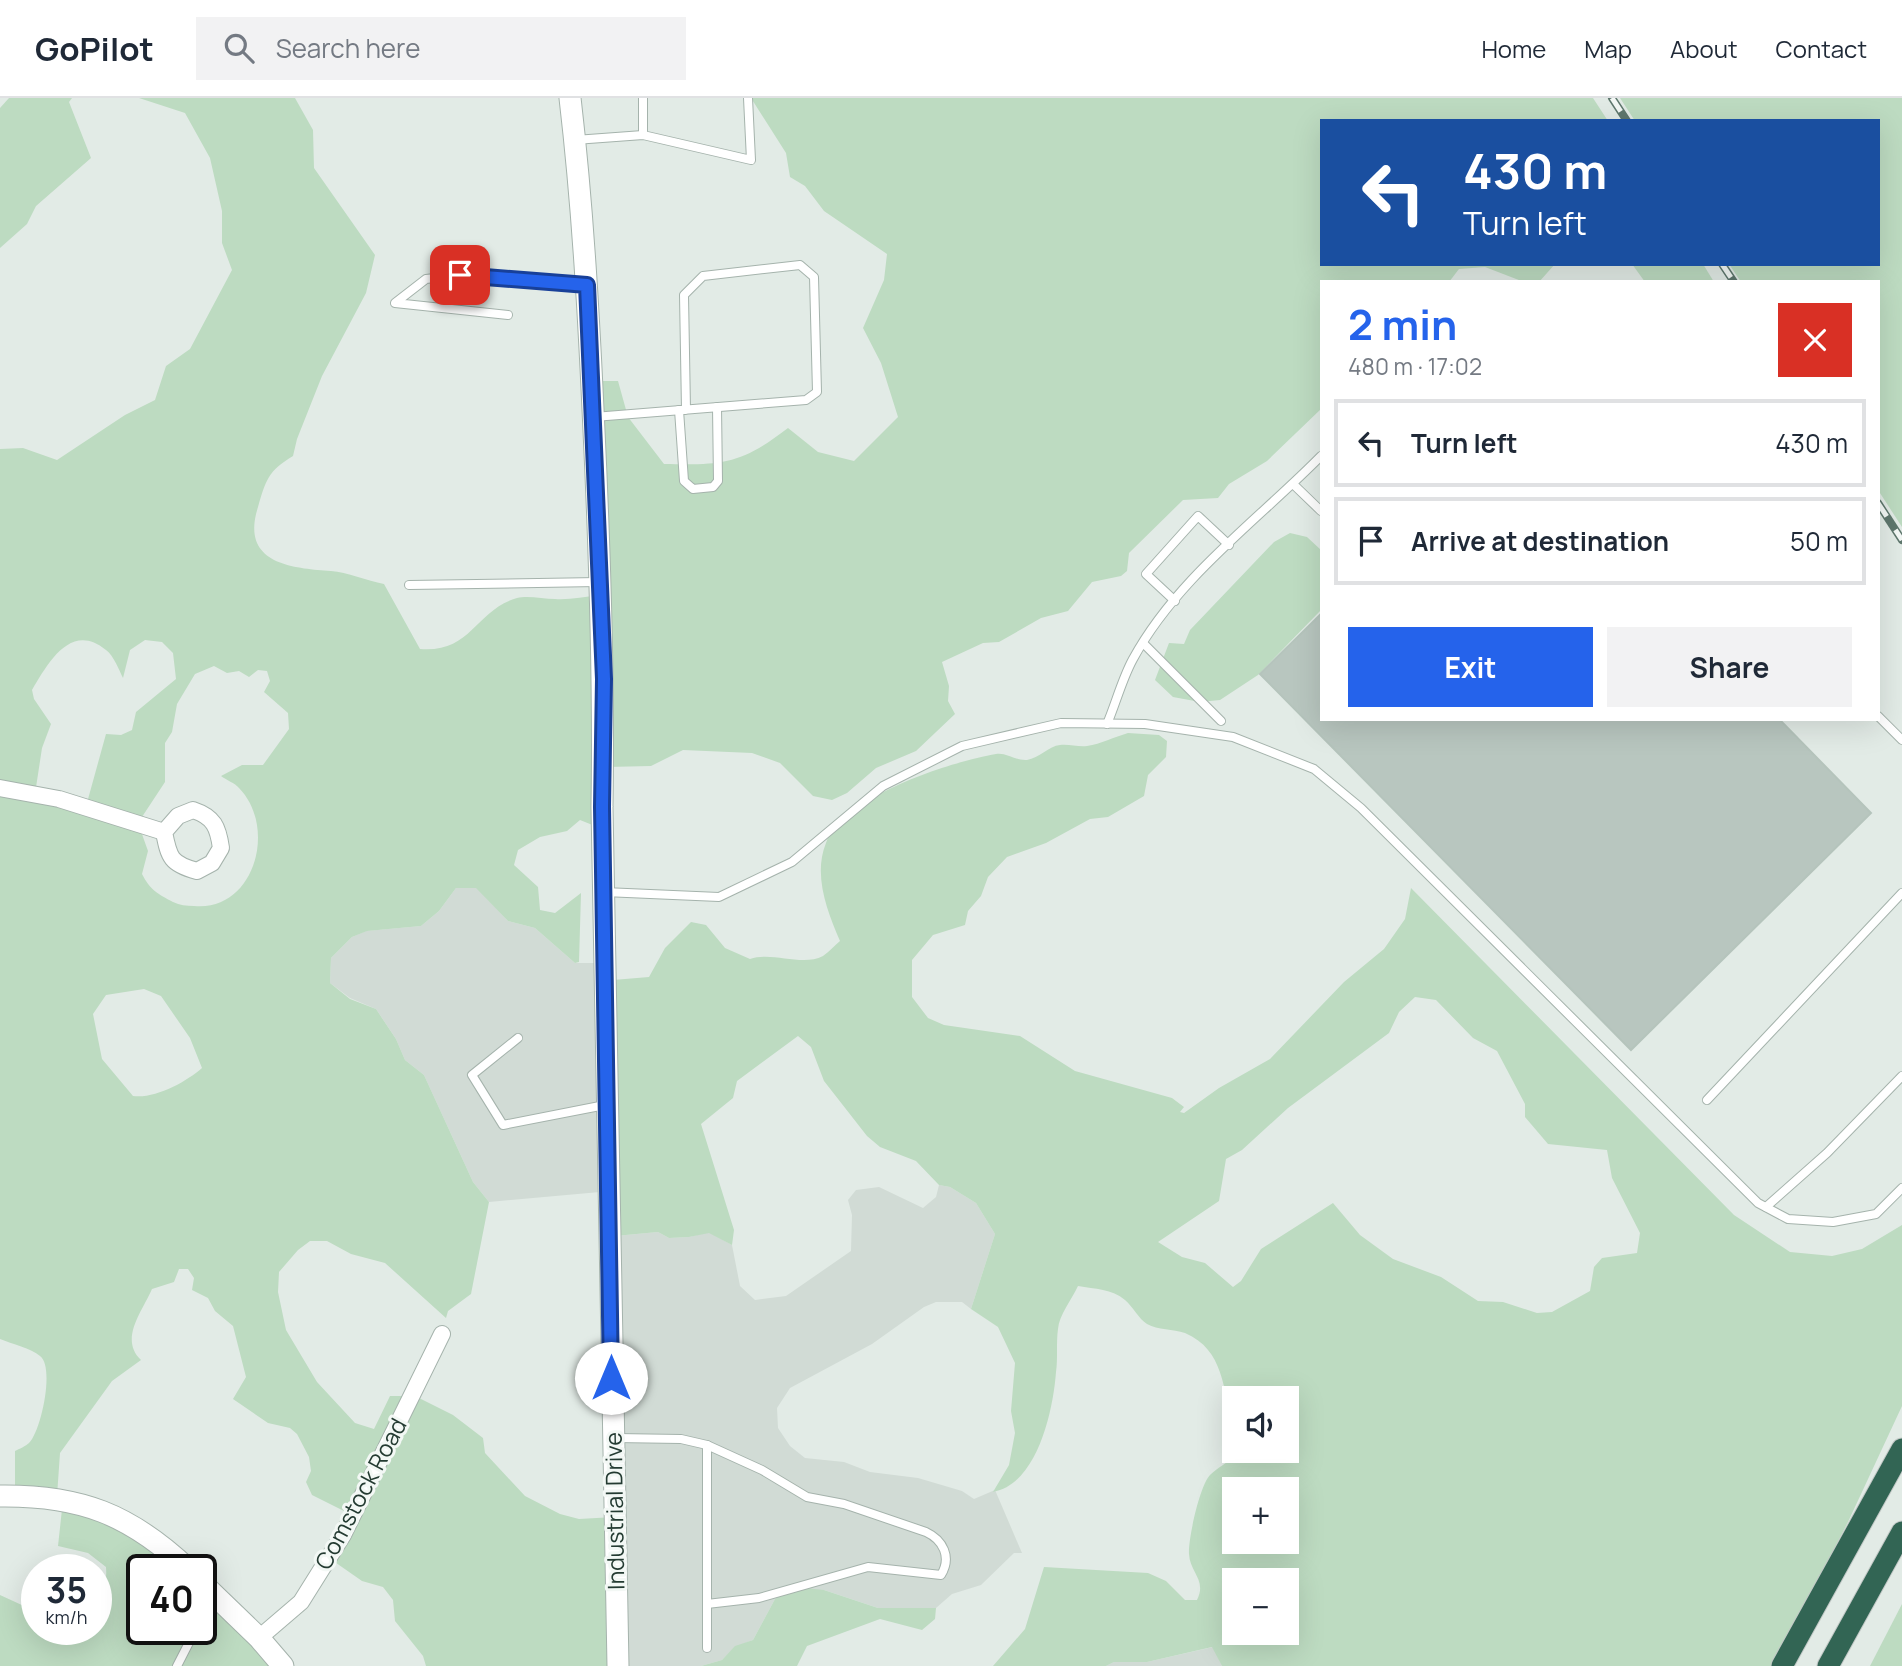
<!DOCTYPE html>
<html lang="en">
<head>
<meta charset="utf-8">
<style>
  :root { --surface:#fff; --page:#f2f2f3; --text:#1f2937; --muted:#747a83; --line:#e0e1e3; --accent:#2563eb }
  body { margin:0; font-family:Manrope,sans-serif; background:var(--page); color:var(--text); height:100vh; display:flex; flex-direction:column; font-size:26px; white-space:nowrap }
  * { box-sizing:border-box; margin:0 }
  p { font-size:23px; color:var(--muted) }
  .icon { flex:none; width:38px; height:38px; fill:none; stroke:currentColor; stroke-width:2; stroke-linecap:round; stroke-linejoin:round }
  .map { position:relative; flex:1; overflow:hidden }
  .drawer { position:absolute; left:1320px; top:182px; width:560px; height:441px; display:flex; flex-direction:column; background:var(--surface); border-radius:0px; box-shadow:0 7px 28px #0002 }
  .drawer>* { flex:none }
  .hud { position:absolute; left:1320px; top:21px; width:560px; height:147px; border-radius:0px; box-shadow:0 7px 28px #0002; background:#1a4fa0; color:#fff; overflow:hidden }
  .fabs { position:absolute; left:1222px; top:1288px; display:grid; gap:14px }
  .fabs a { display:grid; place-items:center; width:77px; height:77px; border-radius:0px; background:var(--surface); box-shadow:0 7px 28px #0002; font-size:35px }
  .speed { position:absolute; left:21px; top:1456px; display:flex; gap:14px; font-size:35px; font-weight:700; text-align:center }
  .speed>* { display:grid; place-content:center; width:91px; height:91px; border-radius:50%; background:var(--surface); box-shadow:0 7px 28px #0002; line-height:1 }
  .speed small { font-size:18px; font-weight:400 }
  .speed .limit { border:4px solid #111; border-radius:10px; background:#fff; color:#111 }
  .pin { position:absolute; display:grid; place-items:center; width:60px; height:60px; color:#fff; margin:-30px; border-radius:14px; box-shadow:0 4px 10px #0006 }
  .me { position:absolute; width:77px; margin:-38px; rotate:0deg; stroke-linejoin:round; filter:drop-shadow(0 0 5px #0008) }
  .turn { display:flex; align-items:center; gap:24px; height:147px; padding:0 28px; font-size:32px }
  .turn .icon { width:91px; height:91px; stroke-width:2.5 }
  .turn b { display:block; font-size:49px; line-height:60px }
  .round { display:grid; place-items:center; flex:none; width:74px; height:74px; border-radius:0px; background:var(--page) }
  .head { display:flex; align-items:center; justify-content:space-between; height:119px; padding:0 28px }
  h1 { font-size:42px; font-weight:700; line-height:52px; color:var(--accent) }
  .primary-button { display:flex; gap:14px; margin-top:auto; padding:14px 28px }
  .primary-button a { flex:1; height:80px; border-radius:0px; background:var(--accent); color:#fff; font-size:28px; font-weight:700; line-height:80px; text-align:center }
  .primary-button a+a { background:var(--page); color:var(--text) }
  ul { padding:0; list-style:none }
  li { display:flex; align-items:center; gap:21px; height:88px; margin:0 14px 10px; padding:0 14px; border:4px solid var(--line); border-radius:0px }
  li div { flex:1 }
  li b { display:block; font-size:26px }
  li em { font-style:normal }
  header { display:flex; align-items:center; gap:42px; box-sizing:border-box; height:98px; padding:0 35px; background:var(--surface); border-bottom:2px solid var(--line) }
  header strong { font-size:33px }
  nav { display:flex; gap:38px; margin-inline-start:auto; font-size:24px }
  .search { width:490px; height:63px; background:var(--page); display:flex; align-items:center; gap:18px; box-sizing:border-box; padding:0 24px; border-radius:0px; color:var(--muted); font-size:26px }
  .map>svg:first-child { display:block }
  .built { fill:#d1dbd5 }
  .green { fill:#bddbc1; fill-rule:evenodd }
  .building { fill:#b8c6bf; stroke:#b5c4bc; stroke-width:2 }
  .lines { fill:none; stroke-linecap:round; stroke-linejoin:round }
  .service-casing { stroke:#a5b3ac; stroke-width:10 }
  .minor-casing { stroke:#a5b3ac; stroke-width:18 }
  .tertiary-casing { stroke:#a5b3ac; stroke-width:23 }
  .motorway-casing { stroke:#c2c8c6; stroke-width:23 }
  .service { stroke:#fff; stroke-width:8 }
  .minor { stroke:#fff; stroke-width:16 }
  .tertiary { stroke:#fff; stroke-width:21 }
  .motorway { stroke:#326554; stroke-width:21 }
  .rail-casing { stroke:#5e776d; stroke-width:8 }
  .rail { stroke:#f3f8f5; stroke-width:5; stroke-dasharray:16; stroke-linecap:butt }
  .route-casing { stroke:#184099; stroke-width:18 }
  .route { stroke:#2563eb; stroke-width:12 }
  .labels { text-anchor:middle; stroke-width:6; stroke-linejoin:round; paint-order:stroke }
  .street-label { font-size:23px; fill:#243b32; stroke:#f3f8f5 }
</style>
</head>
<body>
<header>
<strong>GoPilot</strong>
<div class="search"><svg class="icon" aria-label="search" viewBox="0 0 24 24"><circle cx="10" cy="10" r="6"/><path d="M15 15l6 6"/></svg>Search here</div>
<nav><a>Home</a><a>Map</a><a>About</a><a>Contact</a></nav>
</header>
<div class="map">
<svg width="1902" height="1568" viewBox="0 0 1902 1568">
  <rect width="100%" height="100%" fill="#e2ebe6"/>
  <g class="built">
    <path d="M 456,790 L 477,790 L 508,823 L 535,830 L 575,865 L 609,865 L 611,1093 L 489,1104 L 473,1084 L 424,977 L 405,962 L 396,941 L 376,911 L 350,900 L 330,885 L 331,860 L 352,839 L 366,833 L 421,828 L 439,813 Z"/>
    <path d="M 939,1087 L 950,1089 L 976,1105 L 995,1136 L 971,1211 L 962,1204 L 936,1204 L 924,1209 L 872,1246 L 790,1290 L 777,1310 L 778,1330 L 790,1348 L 805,1360 L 844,1364 L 870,1374 L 918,1380 L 962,1393 L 974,1401 L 995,1392 L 1022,1455 L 1014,1455 L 981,1487 L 952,1496 L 936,1510 L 878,1510 L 824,1492 L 775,1501 L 753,1542 L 735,1549 L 722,1562 L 701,1568 L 616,1568 L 615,1138 L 658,1134 L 669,1140 L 689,1139 L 709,1134 L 732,1147 L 740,1188 L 755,1202 L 786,1198 L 851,1153 L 852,1117 L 848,1102 L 856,1092 L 879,1089 L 923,1110 L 936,1099 Z"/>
    <path d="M 1213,1549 L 1222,1568 L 1106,1568 L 1114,1564 L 1147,1564 Z"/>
  </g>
  <g class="green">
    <path d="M 9,0 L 72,0 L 69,4 L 91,60 L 36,108 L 27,126 L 0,150 L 0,10 Z"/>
    <path d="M 139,0 L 295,0 L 313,32 L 314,70 L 375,157 L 366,195 L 322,278 L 297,341 L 293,358 C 268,373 266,382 258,409 C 240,465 290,470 331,473 C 347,474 367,483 384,486 L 420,551 C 472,555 475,512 517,500 C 528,497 543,501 555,501 C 569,502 584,499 598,497 L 594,283 L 618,283 L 628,319 L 664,366 C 722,367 740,367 788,330 L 818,354 L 854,363 L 898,319 L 881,265 L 863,230 L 884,182 L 887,156 L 824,113 L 805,88 L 790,79 L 786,55 L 751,0 L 1593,0 L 1608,23 L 1321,23 L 1321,166 L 1555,166 L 1539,184 L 1524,184 L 1485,169 L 1459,171 L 1449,184 L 1321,184 L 1321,311 L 1267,363 L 1229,386 L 1218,400 L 1183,402 L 1129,455 L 1127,473 L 1121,478 L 1092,484 L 1068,513 L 1041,520 L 999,544 L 983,545 L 942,564 L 949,588 L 948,603 L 955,616 L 916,653 L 876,670 L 847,695 L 832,702 L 813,698 L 780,665 L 752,655 L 683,652 L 651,668 L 607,669 L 605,732 L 580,722 L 567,733 L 540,739 L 518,752 L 514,767 L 538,789 L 540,812 L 555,815 L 581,795 L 579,864 L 575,865 L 535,830 L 508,823 L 476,790 L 456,790 L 439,813 L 421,828 L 367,833 L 352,839 L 331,860 L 330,885 L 350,901 L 376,911 L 396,941 L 405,962 L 424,977 L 473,1084 L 489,1104 L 471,1196 L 448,1213 L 446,1220 L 385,1165 L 351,1156 L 327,1143 L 310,1143 L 298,1152 L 279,1174 L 278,1194 L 286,1232 L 317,1284 L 355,1325 L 374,1331 L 390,1298 L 415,1298 L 453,1317 L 483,1340 L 485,1355 L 525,1398 L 560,1416 L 579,1421 L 614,1419 L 616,1568 L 426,1568 L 423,1558 L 395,1523 L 393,1502 L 383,1489 L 362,1483 L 329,1460 L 352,1417 L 312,1397 L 306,1384 L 311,1373 L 309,1359 L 297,1336 L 290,1330 L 268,1325 L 233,1301 L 246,1279 L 233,1228 L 215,1213 L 208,1200 L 192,1192 L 194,1180 L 188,1171 L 179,1171 L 174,1184 L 152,1191 C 142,1214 119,1241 141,1262 L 112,1283 L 60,1355 L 57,1398 L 15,1393 L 15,1353 C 19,1351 26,1348 29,1345 C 41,1333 55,1269 40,1258 C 31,1250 12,1246 0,1241 L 0,351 L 23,350 L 57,362 L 125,317 L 155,302 L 166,268 L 190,251 L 232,172 L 222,145 L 222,113 L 210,60 L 185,15 ZM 145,542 L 162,544 L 173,555 L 176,581 L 136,614 L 132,632 L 121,637 L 106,636 L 85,712 L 35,696 L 42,650 L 51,626 L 34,601 L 32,592 C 48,565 71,523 106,552 C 114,558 119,572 123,580 L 130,552 ZM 214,568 L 227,575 L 239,573 L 249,579 L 258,572 L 267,573 L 270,583 L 264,594 L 288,615 L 289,631 L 263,667 L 242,667 L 221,678 C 226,682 235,685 239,690 C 278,730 254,814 194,808 C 186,808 180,807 173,804 C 158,796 150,792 142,776 L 148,753 L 138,725 L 165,684 L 165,645 L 172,634 L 177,606 L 195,576 ZM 144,891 L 161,898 L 190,940 L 202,970 C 186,984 155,1001 133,998 L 102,961 L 93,916 L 106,897 Z"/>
    <path d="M 1620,0 L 1902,0 L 1902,429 L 1878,392 L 1878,184 L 1741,184 L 1729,166 L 1878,166 L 1878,23 L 1635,23 Z"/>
    <path d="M 1632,166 L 1703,166 L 1714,184 L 1645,184 Z"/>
    <path d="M 1290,435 L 1307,439 L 1321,452 L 1321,512 L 1258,577 L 1220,602 L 1200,604 L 1173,599 L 1155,582 L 1169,545 L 1184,546 L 1190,532 L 1274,444 Z"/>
    <path d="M 1128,635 L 1159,637 L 1167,643 L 1166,659 L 1148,677 L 1144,698 L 1108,719 L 1090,721 L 1046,745 L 1007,759 L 988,779 L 981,798 L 968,813 L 965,827 L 933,837 L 912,862 L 912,899 L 928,920 L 944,927 L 1020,938 L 1075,973 L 1172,1000 L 1184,1009 L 1180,1014 L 1184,1015 L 1219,990 L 1270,961 L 1344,884 L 1384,851 L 1405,821 L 1411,790 L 1734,1117 L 1790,1154 L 1832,1158 L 1862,1151 L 1902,1127 L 1902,1308 L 1848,1424 L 1774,1568 L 1222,1568 L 1212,1549 L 1147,1564 L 1114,1564 L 1106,1568 L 993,1568 L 1025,1531 L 1044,1469 L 1148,1475 L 1166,1483 L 1185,1502 L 1197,1502 C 1207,1482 1190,1475 1189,1456 C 1188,1441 1200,1387 1210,1377 C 1217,1370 1228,1364 1236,1358 L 1237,1353 L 1286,1353 L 1286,1300 L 1234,1300 L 1234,1327 C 1222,1292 1225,1252 1185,1235 C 1173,1231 1158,1232 1147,1226 C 1139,1221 1133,1209 1125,1202 C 1112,1191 1095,1191 1078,1188 C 1072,1201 1059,1217 1058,1231 C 1056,1245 1058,1260 1056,1274 C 1053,1314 1037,1386 993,1394 L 1009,1367 L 1015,1335 L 1011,1313 L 1015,1265 L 998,1229 L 971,1211 L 995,1136 L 976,1105 L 950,1089 L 939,1087 L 916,1063 L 880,1049 L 867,1038 L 824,983 L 811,949 L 798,938 L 737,983 L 733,1000 L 701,1026 L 734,1132 L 732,1147 L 709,1135 L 689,1139 L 669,1140 L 658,1134 L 615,1138 L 613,882 L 649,879 L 665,850 L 691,824 L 706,827 L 725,850 L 750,861 C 772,853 802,869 823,858 C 829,854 835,847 840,843 C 827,813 813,777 826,745 C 844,698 950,664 996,656 C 1006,654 1016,663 1027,662 C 1039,660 1049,648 1060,647 C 1069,646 1078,649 1087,648 C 1101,646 1114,639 1128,635 ZM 1415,899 L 1436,902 L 1473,940 L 1497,953 L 1525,1006 L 1525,1019 L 1548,1046 L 1607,1052 L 1612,1080 L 1640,1135 L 1637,1155 L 1602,1160 L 1594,1169 L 1590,1193 L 1552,1214 L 1537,1215 L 1503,1204 L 1478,1203 L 1441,1179 L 1393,1161 L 1360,1137 L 1333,1105 L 1261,1151 L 1241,1183 L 1233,1189 L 1205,1165 L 1182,1159 L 1158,1144 L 1219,1103 L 1226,1061 L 1242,1052 L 1288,1010 L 1389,935 L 1399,914 ZM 1234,1391 L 1286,1391 L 1286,1444 L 1234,1444 ZM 1234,1482 L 1286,1482 L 1286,1535 L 1234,1535 Z"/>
    <path d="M 63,1402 L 193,1472 L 142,1472 L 142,1531 L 201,1531 L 201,1480 L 286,1568 L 0,1568 L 0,1497 L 37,1514 L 37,1531 L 96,1531 C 96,1505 108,1495 106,1469 L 88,1455 L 58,1448 Z"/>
    <path d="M 795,1489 L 824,1492 L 878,1510 L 936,1510 L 935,1521 L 922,1532 L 880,1521 L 807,1548 L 797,1568 L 701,1568 L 722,1562 L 735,1548 L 753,1542 L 775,1501 Z"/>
    <path d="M 1902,1506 L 1902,1568 L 1870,1568 Z"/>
  </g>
  <path class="building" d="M 1321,516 L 1321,621 L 1779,621 L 1871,715 L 1631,952 L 1260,576 Z"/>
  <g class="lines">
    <g class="service-casing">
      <g id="service">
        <path d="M 643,37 L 643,0"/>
        <path d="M 575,42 L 643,37 L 751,62 L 748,0"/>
        <path d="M 508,217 L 395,205 L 426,181 L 460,177 L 584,186"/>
        <path d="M 679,312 L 684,383 L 693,391 L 713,389 L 718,383 L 717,309"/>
        <path d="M 594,319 L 806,302 L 817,294 L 814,179 L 800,167 L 703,178 L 684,197 L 686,312"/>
        <path d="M 1293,386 L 1321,413"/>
        <path d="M 409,487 L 598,484"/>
        <path d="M 1175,503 L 1146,476 L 1198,418 L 1229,447"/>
        <path d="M 1143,545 L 1221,623"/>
        <path d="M 1878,618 L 1902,642"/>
        <path d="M 1107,626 C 1116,605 1122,581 1133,561 C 1177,480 1258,422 1321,358"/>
        <path d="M 604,794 L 719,799 L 792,764 L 883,688 L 962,648 L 1061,625 L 1145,626 L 1233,639 L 1314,671 L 1361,710 L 1758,1105 L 1788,1121 L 1833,1124 L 1876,1116 L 1902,1090"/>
        <path d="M 518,940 L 472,977 L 503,1027 L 605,1007"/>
        <path d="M 1707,1002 L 1902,795"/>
        <path d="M 1766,1109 L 1827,1055 L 1902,978"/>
        <path d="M 616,1340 L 681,1341 L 707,1347 L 762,1372 L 807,1399 L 844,1406 L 926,1434 C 943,1442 952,1459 941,1477 L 868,1469 L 759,1500 L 707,1506"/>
        <path d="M 707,1347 L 707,1550"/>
        <path d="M 201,1521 L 213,1499"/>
        <path d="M 177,1568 L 196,1531"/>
      </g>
    </g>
    <g class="minor-casing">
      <g id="minor">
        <path d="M 0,690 L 59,701 L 164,734"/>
        <path d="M 193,712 C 214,719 218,729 221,750 L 212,765 L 197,773 C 171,766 169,760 164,734 L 178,718 Z"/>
        <path d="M 259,1540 L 301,1504 L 343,1437 L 442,1236"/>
      </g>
    </g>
    <g class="tertiary-casing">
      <g id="tertiary">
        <path d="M 570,0 C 583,111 589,222 594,333 C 600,459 604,584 602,709 L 618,1568"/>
        <path d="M 0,1398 C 80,1397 130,1416 189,1472"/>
        <path d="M 201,1484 L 259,1540 L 283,1568"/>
      </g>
    </g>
    <g class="motorway-casing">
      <g id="motorway">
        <path d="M 1782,1568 L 1902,1351"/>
        <path d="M 1828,1568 L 1902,1434"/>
      </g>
    </g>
    <use href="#service" class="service"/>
    <use href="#minor" class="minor"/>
    <use href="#tertiary" class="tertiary"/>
    <use href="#motorway" class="motorway"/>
    <g class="rail-casing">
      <g id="rail">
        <path d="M 1612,0 L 1627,23"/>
        <path d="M 1722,166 L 1734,184"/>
        <path d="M 1878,405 L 1902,442"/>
      </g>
    </g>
    <use href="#rail" class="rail"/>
  </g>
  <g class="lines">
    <g class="route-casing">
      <path id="route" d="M 460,177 L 587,187 L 604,581 L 602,709 L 611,1280"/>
    </g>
    <use href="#route" class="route"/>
  </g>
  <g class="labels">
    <g class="street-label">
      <text transform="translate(361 1396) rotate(-62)" y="8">Comstock Road</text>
      <text transform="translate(615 1413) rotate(-91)" y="8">Industrial Drive</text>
    </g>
  </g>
</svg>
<div class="fabs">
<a><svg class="icon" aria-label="sound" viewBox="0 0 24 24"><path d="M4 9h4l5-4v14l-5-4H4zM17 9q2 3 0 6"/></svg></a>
<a>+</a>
<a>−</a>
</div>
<div class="speed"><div>35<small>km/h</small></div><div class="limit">40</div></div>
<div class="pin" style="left:460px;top:177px;background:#d93025"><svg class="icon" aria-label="arrive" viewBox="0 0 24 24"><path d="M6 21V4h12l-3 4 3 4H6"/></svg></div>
<svg class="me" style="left:611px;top:1280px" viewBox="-20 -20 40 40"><circle r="19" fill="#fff"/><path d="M0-13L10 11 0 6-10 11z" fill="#2563eb"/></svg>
<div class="hud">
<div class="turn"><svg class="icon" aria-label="left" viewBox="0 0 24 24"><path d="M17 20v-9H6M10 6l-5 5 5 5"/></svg><div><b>430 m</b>Turn left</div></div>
</div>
<section class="drawer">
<div class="head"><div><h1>2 min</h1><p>480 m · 17:02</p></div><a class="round" style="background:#d93025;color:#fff"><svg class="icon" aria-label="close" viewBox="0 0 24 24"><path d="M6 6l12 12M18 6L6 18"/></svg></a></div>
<ul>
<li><svg class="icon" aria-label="left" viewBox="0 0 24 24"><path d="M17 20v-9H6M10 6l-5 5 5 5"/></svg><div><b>Turn left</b></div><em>430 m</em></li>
<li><svg class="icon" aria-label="arrive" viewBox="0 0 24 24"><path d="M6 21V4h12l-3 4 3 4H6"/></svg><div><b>Arrive at destination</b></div><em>50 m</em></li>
</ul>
<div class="primary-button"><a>Exit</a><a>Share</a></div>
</section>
</div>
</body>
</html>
